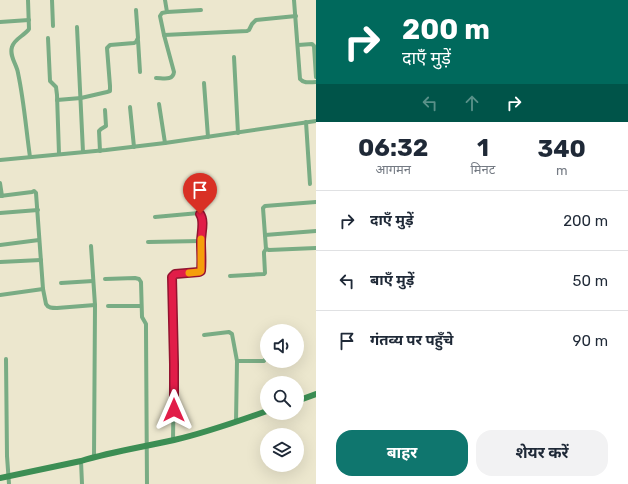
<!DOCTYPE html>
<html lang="hi">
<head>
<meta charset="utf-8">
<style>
  :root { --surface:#fff; --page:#f2f2f3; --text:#1f2937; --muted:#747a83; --line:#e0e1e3; --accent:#0f766e }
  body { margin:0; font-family:Rubik,"Noto Sans Devanagari",sans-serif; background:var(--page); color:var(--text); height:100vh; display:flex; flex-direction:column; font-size:15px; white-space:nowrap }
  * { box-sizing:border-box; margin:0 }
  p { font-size:13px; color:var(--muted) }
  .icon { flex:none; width:22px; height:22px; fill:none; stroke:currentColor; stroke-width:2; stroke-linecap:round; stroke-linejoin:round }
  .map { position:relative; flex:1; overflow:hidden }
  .side { display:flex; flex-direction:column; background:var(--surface); width:312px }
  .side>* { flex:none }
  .banner { background:#00695c; color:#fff; overflow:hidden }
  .buttons { position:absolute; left:260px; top:324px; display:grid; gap:8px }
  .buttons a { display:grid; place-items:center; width:44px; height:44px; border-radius:50%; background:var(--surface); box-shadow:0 4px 16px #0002; font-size:20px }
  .pin { position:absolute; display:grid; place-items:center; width:34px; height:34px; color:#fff; margin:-41px -17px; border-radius:50% 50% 50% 0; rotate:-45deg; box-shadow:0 0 4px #0007 }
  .pin .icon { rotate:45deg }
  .me { position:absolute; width:44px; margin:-22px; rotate:0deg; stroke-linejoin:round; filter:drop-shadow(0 0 3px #0008) }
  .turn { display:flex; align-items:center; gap:14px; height:84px; padding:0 20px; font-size:18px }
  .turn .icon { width:52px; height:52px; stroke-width:2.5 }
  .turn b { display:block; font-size:28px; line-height:34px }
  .lanes { display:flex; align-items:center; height:38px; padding:0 20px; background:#0003; justify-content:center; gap:20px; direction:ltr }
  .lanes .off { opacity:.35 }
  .eta { display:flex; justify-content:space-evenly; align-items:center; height:68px; text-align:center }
  .eta b { font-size:24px; font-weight:700; line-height:28px }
  .button { display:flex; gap:8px; margin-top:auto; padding:8px 20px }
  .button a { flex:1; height:46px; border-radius:16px; background:var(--accent); color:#fff; font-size:16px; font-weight:700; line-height:46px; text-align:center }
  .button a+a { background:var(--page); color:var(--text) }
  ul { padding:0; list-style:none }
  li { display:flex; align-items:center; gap:12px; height:60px; padding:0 20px; border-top:1px solid var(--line) }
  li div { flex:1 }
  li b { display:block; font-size:15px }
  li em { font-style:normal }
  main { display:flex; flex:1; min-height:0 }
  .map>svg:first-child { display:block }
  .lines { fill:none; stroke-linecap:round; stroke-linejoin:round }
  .street { stroke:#79ac84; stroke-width:4 }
  .secondary { stroke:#3c8e54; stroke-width:6 }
  .route-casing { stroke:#92132f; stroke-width:10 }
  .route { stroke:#e11d48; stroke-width:7 }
  .slow { stroke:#f59e0b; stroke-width:7 }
</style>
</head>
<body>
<main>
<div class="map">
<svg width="316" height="484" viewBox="0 0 316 484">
  <rect width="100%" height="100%" fill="#ece7ce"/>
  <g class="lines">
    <g class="street">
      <path d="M 28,0 L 29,29 C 24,36 14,39 12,47 C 9,56 17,65 18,73 C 24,101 26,129 30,157"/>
      <path d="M 52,0 L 53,26"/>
      <path d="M 294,0 L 300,79 C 304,84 311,82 316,82"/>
      <path d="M 167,12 L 201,10"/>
      <path d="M 0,22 L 29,20"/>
      <path d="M 77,27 L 83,152"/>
      <path d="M 164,35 L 247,31 L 249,30 L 252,24 L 256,20 L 296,16"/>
      <path d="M 48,38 L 50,81 L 56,87 L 57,95 L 59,154"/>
      <path d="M 138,40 L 140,72"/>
      <path d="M 298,45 L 312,44 L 314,46 L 316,77"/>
      <path d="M 234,57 L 238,133"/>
      <path d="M 156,78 C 163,78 173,81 174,72 L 164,35 L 160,16 L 162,13 L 167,12 L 165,0"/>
      <path d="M 204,83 L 208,137"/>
      <path d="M 57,100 L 81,98 L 107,92 L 110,91 L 110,86 L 107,48 L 110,45 L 134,43 L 136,42 L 138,38 L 136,10"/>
      <path d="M 159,104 L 165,143"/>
      <path d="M 130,107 L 134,147"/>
      <path d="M 306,122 L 310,184"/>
      <path d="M 100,151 L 99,131 L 101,129 L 106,126 L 105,110"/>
      <path d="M 0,160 L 106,150 L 165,143 L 316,121"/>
      <path d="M 0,183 L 2,196"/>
      <path d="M 0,196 L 32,192 L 34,191 L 36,193 L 43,289 L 46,304 C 48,308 52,308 57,308 L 95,305"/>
      <path d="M 316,202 L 265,206 L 263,208 L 266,249 L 269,250 L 316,248"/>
      <path d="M 0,213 L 38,210"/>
      <path d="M 155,217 L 199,213 L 201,214 L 202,218 L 200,271 L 199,272 L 175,273 L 172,277 L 174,364 L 173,440"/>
      <path d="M 265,235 L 316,231"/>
      <path d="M 148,242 L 201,241"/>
      <path d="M 0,245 L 39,240"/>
      <path d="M 91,246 L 95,305 L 94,457"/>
      <path d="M 0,262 L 41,260"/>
      <path d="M 230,276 L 264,274 L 265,273 L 264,254 L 264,252 L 266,249"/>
      <path d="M 105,279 L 135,278 L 139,279 L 141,282 L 142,317 L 146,324 L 146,330 L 147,484"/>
      <path d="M 61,283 L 93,281"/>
      <path d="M 0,295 L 43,289"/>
      <path d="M 108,306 L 141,306"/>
      <path d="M 204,335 L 229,332 L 232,334 L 237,361 L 236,422"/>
      <path d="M 6,359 L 7,456 L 9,484"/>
      <path d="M 237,361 L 264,361 L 266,358 L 266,336"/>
      <path d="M 81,461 L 82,484"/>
    </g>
    <g class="secondary">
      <path d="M 297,401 L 316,394"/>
      <path d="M 0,478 L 81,461 C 111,452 143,447 174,440 C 205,433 236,422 267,411"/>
    </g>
  </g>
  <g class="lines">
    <g class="route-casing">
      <path id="route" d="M 174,410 L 174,364 L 172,277 L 175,274 L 199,272 L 201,271 C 202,261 201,251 201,242 C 201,233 205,221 200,214"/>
    </g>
    <use href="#route" class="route"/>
    <path class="slow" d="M 189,273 L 199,272 L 201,271 L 201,239"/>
  </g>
</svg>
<div class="buttons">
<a><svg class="icon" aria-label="sound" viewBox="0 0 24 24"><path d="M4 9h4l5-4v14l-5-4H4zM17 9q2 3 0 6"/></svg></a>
<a><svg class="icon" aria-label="search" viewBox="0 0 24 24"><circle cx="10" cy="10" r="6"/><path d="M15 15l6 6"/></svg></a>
<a><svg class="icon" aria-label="layers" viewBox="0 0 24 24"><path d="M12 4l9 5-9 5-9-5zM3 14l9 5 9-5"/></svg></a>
</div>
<div class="pin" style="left:200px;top:214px;background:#d93025"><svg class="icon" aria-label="arrive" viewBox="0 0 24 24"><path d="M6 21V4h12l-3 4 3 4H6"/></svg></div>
<svg class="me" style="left:174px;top:410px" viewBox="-20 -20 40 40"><path d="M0-17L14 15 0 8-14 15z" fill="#e11d48" stroke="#fff" stroke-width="4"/></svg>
</div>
<section class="side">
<div class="banner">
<div class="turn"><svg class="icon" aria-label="right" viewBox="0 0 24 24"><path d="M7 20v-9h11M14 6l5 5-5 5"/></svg><div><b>200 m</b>दाएँ मुड़ें</div></div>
<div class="lanes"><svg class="icon off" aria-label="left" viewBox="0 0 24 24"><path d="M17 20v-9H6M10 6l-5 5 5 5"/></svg><svg class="icon off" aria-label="ahead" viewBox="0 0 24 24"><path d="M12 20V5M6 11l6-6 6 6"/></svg><svg class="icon" aria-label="right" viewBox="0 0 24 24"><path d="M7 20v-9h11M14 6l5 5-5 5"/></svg></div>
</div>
<div class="eta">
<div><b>06:32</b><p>आगमन</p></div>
<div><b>1</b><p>मिनट</p></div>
<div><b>340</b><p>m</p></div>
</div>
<ul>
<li><svg class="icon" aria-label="right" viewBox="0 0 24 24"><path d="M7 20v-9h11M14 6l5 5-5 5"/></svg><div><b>दाएँ मुड़ें</b></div><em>200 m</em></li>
<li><svg class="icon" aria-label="left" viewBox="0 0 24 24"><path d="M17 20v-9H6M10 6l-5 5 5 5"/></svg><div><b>बाएँ मुड़ें</b></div><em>50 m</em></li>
<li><svg class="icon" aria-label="arrive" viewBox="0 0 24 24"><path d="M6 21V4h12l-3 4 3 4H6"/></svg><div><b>गंतव्य पर पहुँचे</b></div><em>90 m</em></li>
</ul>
<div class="button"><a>बाहर</a><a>शेयर करें</a></div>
</section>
</main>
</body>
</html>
